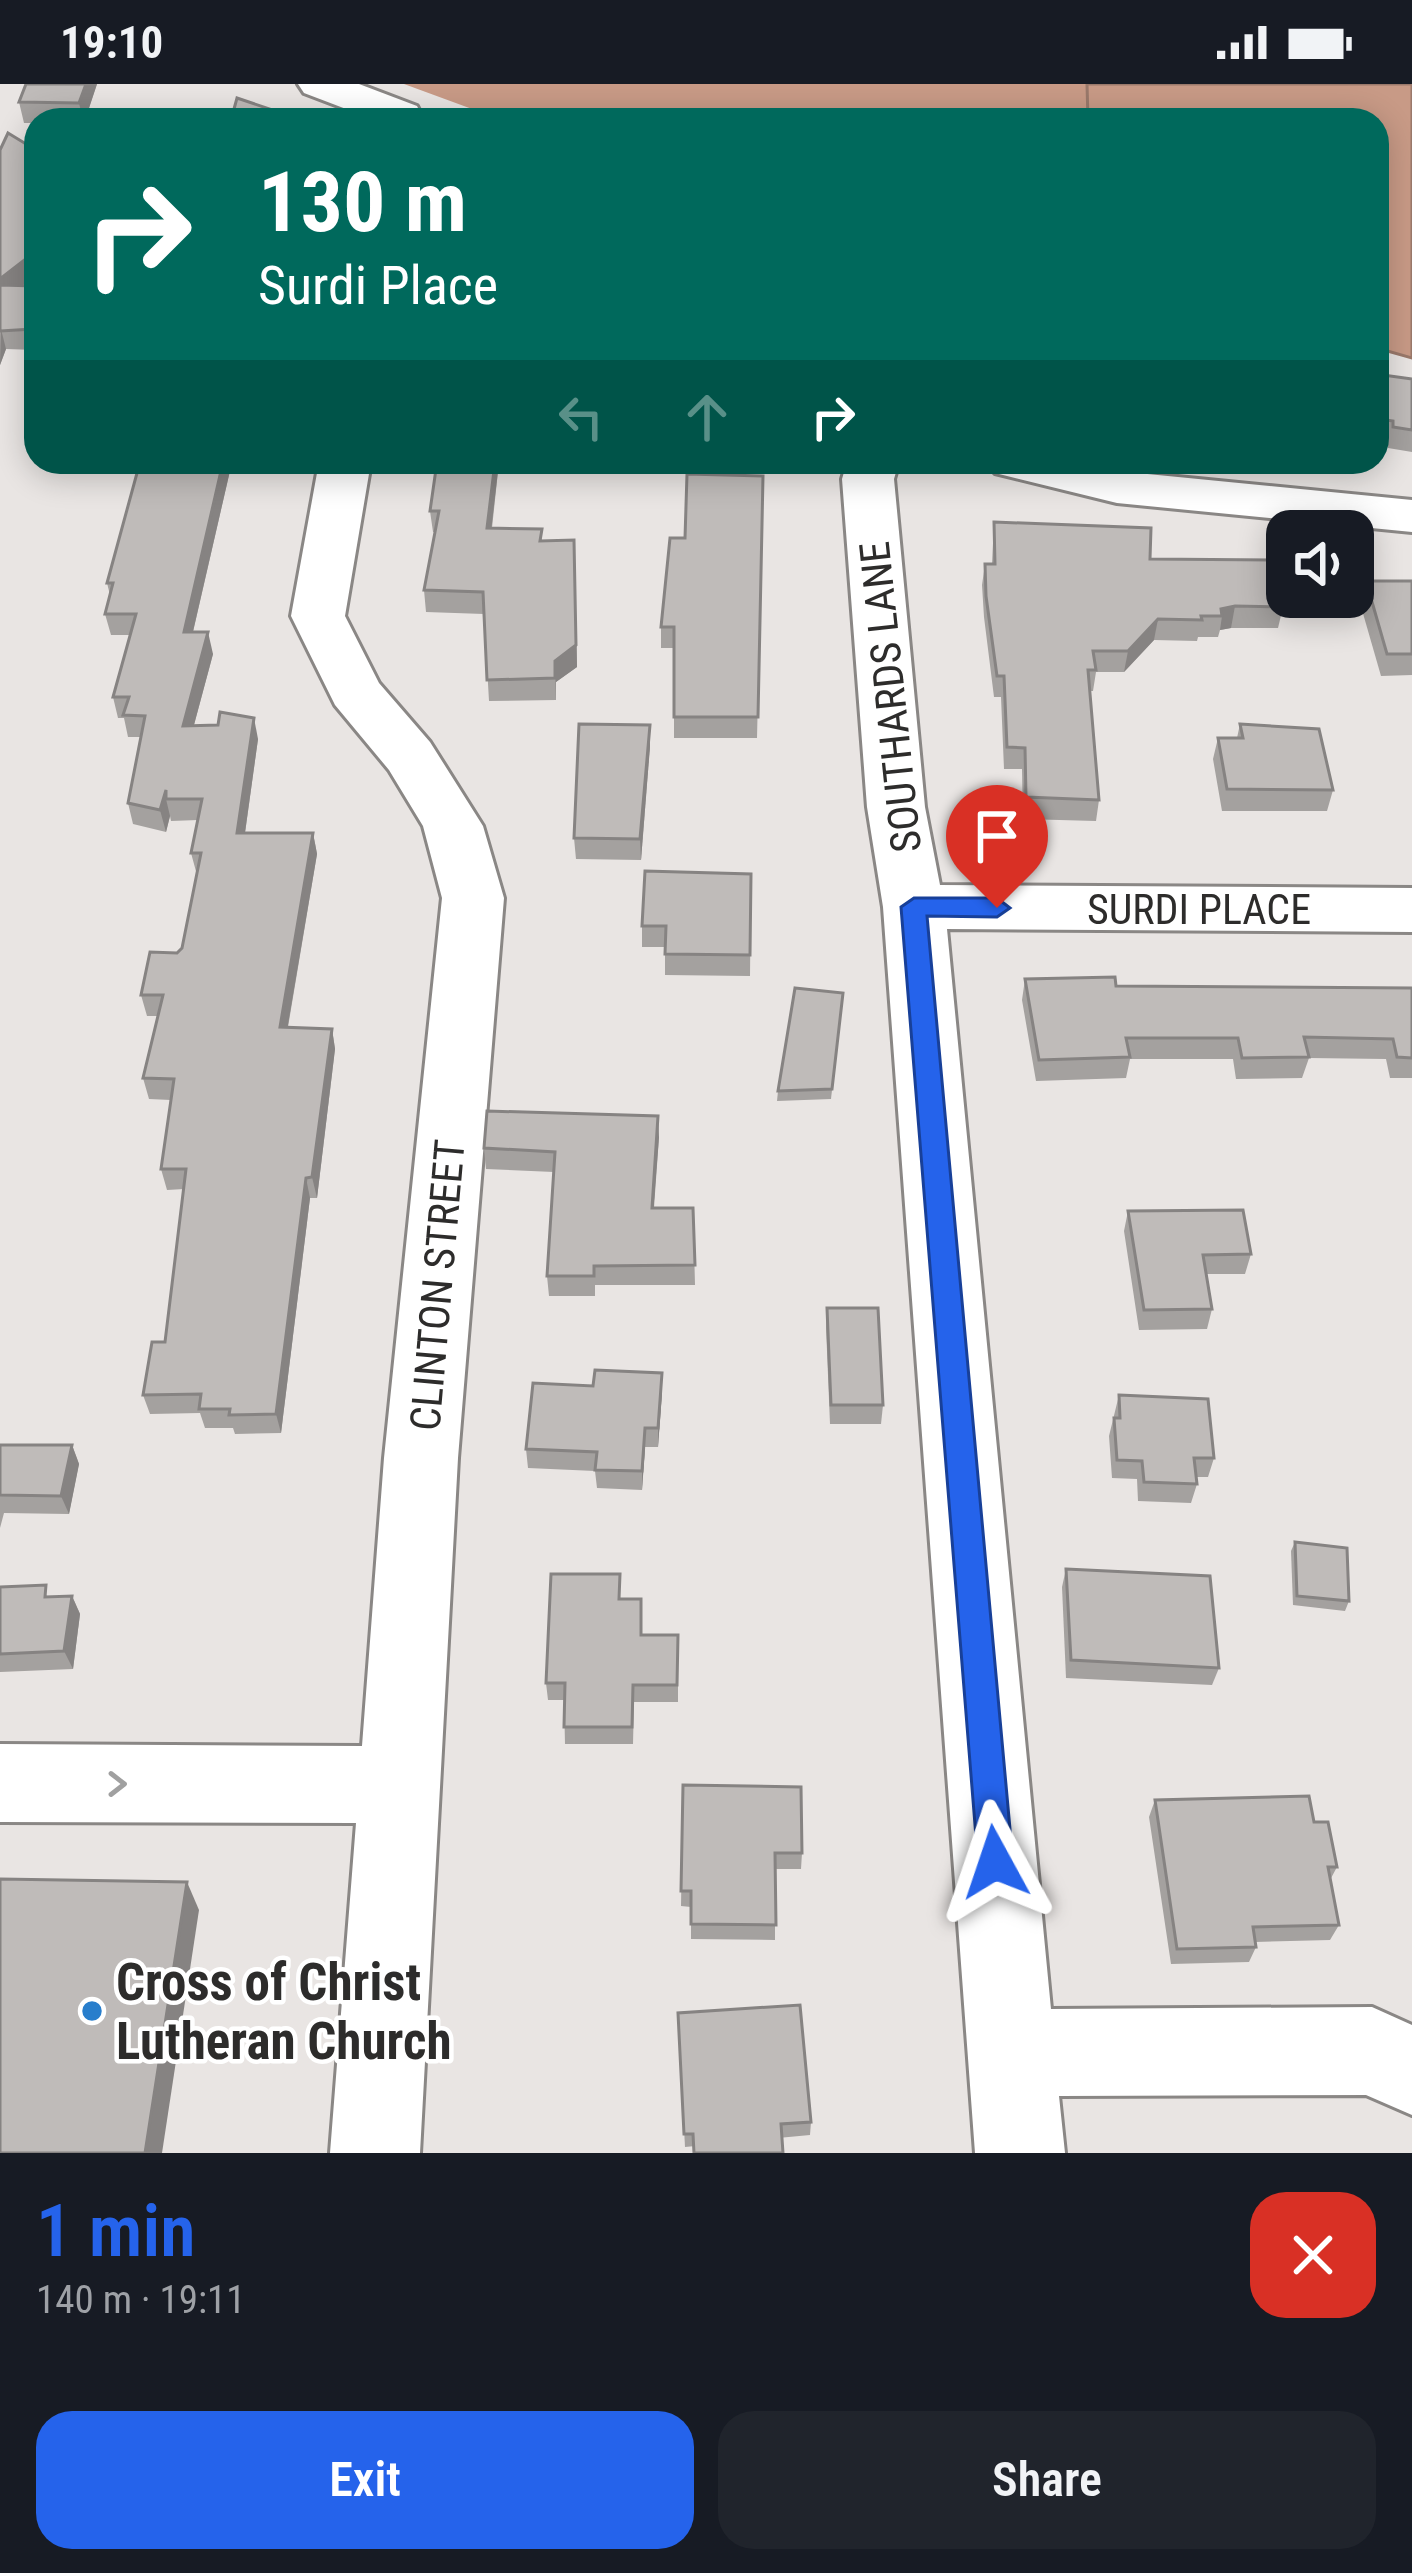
<!DOCTYPE html>
<html lang="en">
<head>
<meta charset="utf-8">
<style>
  :root { --surface:#171b24; --page:#20242c; --text:#f1f3f6; --muted:#9ea1a6; --accent:#2563eb }
  body { margin:0; font-family:"Roboto Condensed",sans-serif; background:var(--page); color:var(--text); height:100vh; display:flex; flex-direction:column; font-size:45px; white-space:nowrap }
  * { box-sizing:border-box; margin:0 }
  p { font-size:39px; color:var(--muted) }
  .icon { flex:none; width:66px; height:66px; fill:none; stroke:currentColor; stroke-width:2; stroke-linecap:round; stroke-linejoin:round }
  .map { position:relative; height:2069px; overflow:hidden }
  .drawer { display:flex; flex-direction:column; background:var(--surface); flex:1 }
  .drawer>* { flex:none }
  .banner { position:absolute; left:24px; top:24px; width:1365px; height:366px; border-radius:36px; box-shadow:0 6px 30px #0003; background:#00695c; color:#fff; overflow:hidden }
  .fabs { position:absolute; left:1266px; top:426px; display:grid; gap:24px }
  .fabs a { display:grid; place-items:center; width:108px; height:108px; border-radius:24px; background:var(--surface); box-shadow:0 6px 30px #0003; font-size:60px }
  .pin { position:absolute; display:grid; place-items:center; width:102px; height:102px; color:#fff; margin:-123px -51px; border-radius:50% 50% 50% 0; rotate:-45deg; box-shadow:0 0 12px #0007 }
  .pin .icon { rotate:45deg }
  .me { position:absolute; width:132px; margin:-66px; rotate:355deg; stroke-linejoin:round; filter:drop-shadow(0 0 9px #0008) }
  .turn { display:flex; align-items:center; gap:42px; height:252px; padding:0 36px; font-size:54px }
  .turn .icon { width:156px; height:156px; stroke-width:2.5 }
  .turn b { display:block; font-size:84px; line-height:102px }
  .lanes { display:flex; align-items:center; height:114px; padding:0 36px; background:#0003; justify-content:center; gap:60px; direction:ltr }
  .lanes .off { opacity:.35 }
  .round { display:grid; place-items:center; flex:none; width:126px; height:126px; border-radius:36px; background:var(--page) }
  .head { display:flex; align-items:center; justify-content:space-between; height:204px; padding:0 36px }
  h1 { font-size:72px; font-weight:600; line-height:90px; color:var(--accent) }
  .action { display:flex; gap:24px; margin-top:auto; padding:24px 36px }
  .action a { flex:1; height:138px; border-radius:36px; background:var(--accent); color:#fff; font-size:48px; font-weight:600; line-height:138px; text-align:center }
  .action a+a { background:var(--page); color:var(--text) }
  .status { display:flex; justify-content:space-between; align-items:center; height:84px; padding:0 60px; background:var(--surface); direction:ltr }
  .status svg { height:33px; fill:currentColor }
  .map>svg:first-child { display:block }
  .forest { fill:#c89a86 }
  .water { fill:#c89a86; stroke:#9a796b; stroke-width:3 }
  .lines { fill:none; stroke-linecap:round; stroke-linejoin:round }
  .minor-casing { stroke:#8a8785; stroke-width:6 }
  .minor { fill:#fff; fill-rule:evenodd }
  .wall { fill:#a4a19f }
  .shaded-wall { fill:#868382 }
  .building { fill:#bfbbb9; stroke:#868382; stroke-width:3 }
  .oneway { stroke:#a0a0a0 }
  .route { fill:#2563eb; stroke:#184099; stroke-width:3 }
  .poi-dot { fill:#287ecc; stroke:#fff; stroke-width:4.5 }
  .labels { text-anchor:middle; stroke-width:9; stroke-linejoin:round; paint-order:stroke }
  .street-label { font-size:42px; fill:#2d2c2b; stroke:#fff }
  .near-poi-label { font-size:51px; font-weight:bold; fill:#2d2c2b; stroke:#fff; text-anchor:start }
</style>
</head>
<body>
<div class="status"><b>19:10</b><svg viewBox="0 0 49 12"><path d="M0 12V9h3v3zM5 12V6h3v6zM10 12V3h3v9zM15 12V0h3v12zM26 1h20v11H26zM47 4h2v5h-2z"/></svg></div>
<div class="map">
<svg width="1412" height="2069" viewBox="0 0 1412 2069">
  <rect width="100%" height="100%" fill="#e9e5e3"/>
  <path class="forest" d="M 404,0 L 1087,0 L 1088,36 L 502,36 Z"/>
  <path class="water" d="M 1087,0 L 1412,0 L 1412,274 L 1377,264 L 1377,36 L 1088,36 Z"/>
  <g class="lines">
    <g class="minor-casing">
      <g id="minor">
        <path d="M 298,0 L 359,0 L 417,22 L 424,36 L 375,36 L 304,9 Z"/>
        <path d="M 319,378 L 371,378 L 345,532 L 379,599 L 430,658 L 483,742 L 504,814 L 458,1374 L 420,2069 L 330,2069 L 356,1739 L 0,1738 L 0,1660 L 362,1662 L 384,1374 L 442,814 L 423,742 L 389,686 L 335,621 L 291,532 Z"/>
        <path d="M 847,378 L 899,378 L 894,395 L 925,723 L 940,801 L 1412,804 L 1412,848 L 947,845 L 1051,1925 L 1372,1923 L 1412,1941 L 1412,2031 L 1366,2011 L 1059,2012 L 1065,2069 L 975,2069 L 883,823 L 867,723 L 842,395 Z"/>
        <path d="M 987,378 L 1078,378 L 1117,387 L 1412,416 L 1412,448 L 1117,419 L 995,389 Z"/>
      </g>
    </g>
    <use href="#minor" class="minor"/>
  </g>
  <g class="wall">
    <path d="M 26,0 L 97,0 L 85,36 L 36,36 L 36,39 L 24,39 L 19,18 Z"/>
    <path d="M 0,66 L 36,66 L 36,191 L 22,201 L 36,202 L 36,266 L 6,265 L 0,281 Z"/>
    <path d="M 1383,291 L 1412,295 L 1412,368 L 1388,364 L 1388,358 L 1377,356 L 1378,312 Z"/>
    <path d="M 140,378 L 232,378 L 193,548 L 213,570 L 194,641 L 258,655 L 245,749 L 313,749 L 317,770 L 288,943 L 332,945 L 335,965 L 317,1114 L 310,1114 L 281,1349 L 235,1350 L 233,1344 L 205,1344 L 200,1329 L 150,1330 L 143,1311 L 165,1258 L 184,1105 L 167,1106 L 161,1085 L 171,1016 L 149,1015 L 143,994 L 158,932 L 147,932 L 141,911 L 182,864 L 197,791 L 191,769 L 198,736 L 171,737 L 170,732 L 166,748 L 133,740 L 128,719 L 141,653 L 128,653 L 124,634 L 118,634 L 113,613 L 130,551 L 111,551 L 105,530 L 110,511 L 107,499 Z"/>
    <path d="M 437,378 L 499,378 L 492,444 L 542,457 L 575,478 L 577,583 L 556,598 L 556,616 L 489,617 L 484,530 L 426,528 L 424,506 L 435,448 L 433,448 L 430,427 Z"/>
    <path d="M 672,378 L 726,378 L 712,391 L 763,392 L 757,654 L 674,654 L 674,564 L 661,564 L 661,543 L 702,391 Z"/>
    <path d="M 994,438 L 1150,475 L 1283,523 L 1278,544 L 1231,544 L 1220,546 L 1218,553 L 1198,553 L 1197,557 L 1154,556 L 1124,588 L 1096,588 L 1093,607 L 1090,607 L 1099,716 L 1096,737 L 1023,735 L 1022,685 L 1004,685 L 1001,613 L 994,613 L 984,533 L 982,501 L 985,480 L 992,480 Z"/>
    <path d="M 1366,497 L 1412,497 L 1412,591 L 1381,592 L 1360,519 Z"/>
    <path d="M 1240,640 L 1333,706 L 1327,727 L 1222,727 L 1213,675 L 1218,654 L 1237,654 Z"/>
    <path d="M 650,662 L 641,776 L 576,775 L 574,754 Z"/>
    <path d="M 751,790 L 750,892 L 665,891 L 665,863 L 642,863 L 642,842 Z"/>
    <path d="M 1025,895 L 1116,902 L 1412,904 L 1412,994 L 1390,994 L 1386,975 L 1309,974 L 1302,994 L 1236,995 L 1233,975 L 1130,975 L 1126,994 L 1036,997 L 1022,916 Z"/>
    <path d="M 843,909 L 831,1015 L 777,1017 L 778,1007 Z"/>
    <path d="M 659,1053 L 654,1124 L 693,1124 L 695,1201 L 595,1201 L 595,1212 L 549,1212 L 547,1192 L 554,1088 L 486,1085 L 484,1064 Z"/>
    <path d="M 1128,1127 L 1251,1170 L 1245,1190 L 1206,1190 L 1212,1225 L 1207,1245 L 1139,1246 L 1124,1147 Z"/>
    <path d="M 827,1224 L 883,1321 L 881,1340 L 830,1340 L 826,1243 Z"/>
    <path d="M 662,1308 L 658,1363 L 645,1363 L 642,1406 L 597,1404 L 595,1387 L 528,1384 L 526,1365 Z"/>
    <path d="M 1119,1311 L 1214,1374 L 1208,1393 L 1196,1393 L 1197,1400 L 1191,1419 L 1138,1417 L 1137,1395 L 1112,1394 L 1109,1352 Z"/>
    <path d="M 0,1361 L 72,1361 L 79,1380 L 69,1430 L 4,1429 L 0,1444 Z"/>
    <path d="M 1295,1458 L 1349,1517 L 1345,1527 L 1293,1521 L 1291,1467 Z"/>
    <path d="M 1066,1485 L 1219,1584 L 1212,1601 L 1066,1594 L 1062,1503 Z"/>
    <path d="M 0,1503 L 52,1513 L 72,1512 L 80,1530 L 73,1585 L 0,1588 Z"/>
    <path d="M 621,1515 L 642,1551 L 678,1551 L 678,1618 L 634,1618 L 633,1660 L 565,1660 L 564,1616 L 548,1616 L 546,1599 Z"/>
    <path d="M 683,1701 L 802,1769 L 801,1785 L 775,1785 L 775,1856 L 691,1855 L 691,1823 L 681,1822 Z"/>
    <path d="M 1155,1716 L 1314,1738 L 1337,1783 L 1330,1796 L 1339,1841 L 1330,1856 L 1255,1858 L 1256,1863 L 1249,1878 L 1171,1880 L 1149,1733 Z"/>
    <path d="M 678,1929 L 811,2038 L 810,2051 L 685,2063 Z"/>
  </g>
  <g class="shaded-wall">
    <path d="M 86,0 L 97,0 L 85,36 L 83,36 L 79,19 Z"/>
    <path d="M 36,167 L 36,191 L 0,219 L 0,195 Z"/>
    <path d="M 1,245 L 6,265 L 0,281 Z"/>
    <path d="M 223,378 L 232,378 L 188,569 L 184,548 Z"/>
    <path d="M 495,378 L 499,378 L 489,465 L 487,444 Z"/>
    <path d="M 709,378 L 726,378 L 709,393 Z"/>
    <path d="M 575,478 L 577,583 L 556,598 L 556,616 L 555,577 Z"/>
    <path d="M 1235,522 L 1231,544 L 1220,546 L 1222,532 L 1221,525 Z"/>
    <path d="M 1158,535 L 1154,556 L 1124,588 L 1128,567 Z"/>
    <path d="M 208,548 L 213,570 L 188,663 L 183,642 Z"/>
    <path d="M 254,634 L 258,655 L 242,770 L 237,749 Z"/>
    <path d="M 650,641 L 650,662 L 641,776 L 640,755 Z"/>
    <path d="M 166,706 L 166,715 L 170,732 L 166,748 L 160,726 Z"/>
    <path d="M 313,749 L 317,770 L 284,964 L 280,943 Z"/>
    <path d="M 332,945 L 335,965 L 317,1114 L 312,1093 Z"/>
    <path d="M 658,1032 L 659,1053 L 652,1144 L 652,1124 Z"/>
    <path d="M 306,1094 L 310,1114 L 281,1349 L 276,1330 Z"/>
    <path d="M 662,1289 L 662,1308 L 658,1363 L 658,1344 Z"/>
    <path d="M 645,1344 L 645,1363 L 642,1406 L 642,1387 Z"/>
    <path d="M 72,1361 L 79,1380 L 69,1430 L 61,1412 Z"/>
    <path d="M 72,1512 L 80,1530 L 73,1585 L 64,1567 Z"/>
    <path d="M 187,1798 L 199,1826 L 162,2069 L 145,2069 Z"/>
  </g>
  <g class="building">
    <path d="M 26,0 L 86,0 L 79,19 L 19,18 Z"/>
    <path d="M 237,14 L 302,36 L 231,36 Z"/>
    <path d="M 8,49 L 36,66 L 36,167 L 0,195 L 0,66 Z"/>
    <path d="M 0,201 L 36,202 L 36,237 L 33,245 L 0,247 Z"/>
    <path d="M 1383,291 L 1412,295 L 1412,346 L 1393,343 L 1393,337 L 1379,335 Z"/>
    <path d="M 140,378 L 223,378 L 184,548 L 208,548 L 183,642 L 218,641 L 220,628 L 254,634 L 237,749 L 313,749 L 280,943 L 332,945 L 312,1093 L 306,1094 L 276,1330 L 229,1331 L 230,1325 L 199,1325 L 201,1310 L 143,1311 L 152,1258 L 165,1258 L 186,1085 L 161,1085 L 174,995 L 143,994 L 163,911 L 141,911 L 150,868 L 177,869 L 182,864 L 201,769 L 191,769 L 202,715 L 166,715 L 166,706 L 160,726 L 128,719 L 145,632 L 123,631 L 129,613 L 113,613 L 136,530 L 105,530 L 113,499 L 107,499 Z"/>
    <path d="M 437,378 L 495,378 L 487,444 L 542,445 L 540,457 L 574,456 L 576,561 L 555,577 L 555,594 L 487,596 L 483,508 L 424,506 L 439,427 L 430,427 Z"/>
    <path d="M 687,390 L 763,392 L 758,633 L 674,633 L 674,543 L 661,543 L 670,454 L 685,454 Z"/>
    <path d="M 994,438 L 1151,444 L 1150,475 L 1272,476 L 1283,523 L 1235,522 L 1221,525 L 1222,532 L 1201,532 L 1202,536 L 1158,535 L 1128,567 L 1093,567 L 1096,586 L 1088,586 L 1099,716 L 1026,713 L 1025,664 L 1007,663 L 1004,592 L 997,592 L 986,512 L 985,480 L 995,480 Z"/>
    <path d="M 1366,497 L 1412,497 L 1412,570 L 1387,570 Z"/>
    <path d="M 579,640 L 650,641 L 640,755 L 574,754 Z"/>
    <path d="M 1240,640 L 1319,645 L 1333,706 L 1227,705 L 1218,654 L 1243,654 Z"/>
    <path d="M 645,787 L 751,790 L 750,871 L 665,870 L 666,842 L 642,842 Z"/>
    <path d="M 1115,893 L 1116,902 L 1412,904 L 1412,974 L 1397,973 L 1393,955 L 1304,953 L 1309,973 L 1242,974 L 1238,954 L 1126,954 L 1130,973 L 1039,976 L 1025,895 Z"/>
    <path d="M 795,904 L 843,909 L 832,1005 L 778,1007 Z"/>
    <path d="M 487,1027 L 658,1032 L 652,1124 L 693,1124 L 695,1181 L 594,1182 L 594,1192 L 547,1192 L 555,1068 L 484,1064 Z"/>
    <path d="M 1243,1126 L 1251,1170 L 1203,1171 L 1212,1225 L 1144,1226 L 1128,1127 Z"/>
    <path d="M 827,1224 L 878,1224 L 883,1321 L 831,1321 Z"/>
    <path d="M 595,1286 L 662,1289 L 658,1344 L 645,1344 L 642,1387 L 595,1386 L 597,1368 L 526,1365 L 533,1299 L 593,1302 Z"/>
    <path d="M 1119,1311 L 1208,1315 L 1214,1374 L 1194,1374 L 1197,1400 L 1144,1398 L 1142,1377 L 1117,1376 L 1114,1334 L 1120,1334 Z"/>
    <path d="M 0,1361 L 72,1361 L 61,1412 L 0,1411 Z"/>
    <path d="M 1295,1458 L 1347,1464 L 1349,1517 L 1297,1512 Z"/>
    <path d="M 1066,1485 L 1210,1492 L 1219,1584 L 1071,1576 Z"/>
    <path d="M 551,1490 L 620,1490 L 619,1515 L 641,1515 L 641,1551 L 678,1551 L 677,1601 L 633,1601 L 632,1643 L 564,1643 L 565,1599 L 546,1599 Z"/>
    <path d="M 46,1501 L 45,1513 L 72,1512 L 64,1567 L 0,1570 L 0,1503 Z"/>
    <path d="M 683,1701 L 801,1703 L 802,1769 L 775,1769 L 776,1841 L 691,1840 L 691,1807 L 681,1807 Z"/>
    <path d="M 1309,1712 L 1314,1738 L 1328,1738 L 1337,1783 L 1328,1783 L 1339,1841 L 1253,1843 L 1256,1863 L 1177,1865 L 1155,1716 Z"/>
    <path d="M 0,1795 L 187,1798 L 145,2069 L 0,2069 Z"/>
    <path d="M 800,1921 L 811,2038 L 781,2040 L 783,2069 L 694,2069 L 693,2050 L 684,2050 L 678,1929 Z"/>
  </g>
  <defs><path id="oneway-chevron" d="M-2-3.5L2.5 0L-2 3.5" fill="none" stroke-width="1.6" stroke-linecap="round" stroke-linejoin="round" transform="scale(3)"/></defs>
  <use class="oneway" href="#oneway-chevron" transform="translate(117 1700)"/>
  <path class="route" d="M 914,814 L 997,814 L 1010,824 L 997,833 L 927,832 L 1013,1778 L 1008,1790 L 995,1794 L 983,1790 L 978,1778 L 901,823 Z"/>
  <circle class="poi-dot" cx="92" cy="1927" r="12"/>
  <g class="labels">
    <g class="street-label">
      <text transform="translate(890 613) rotate(-96)" y="15">SOUTHARDS LANE</text>
      <text x="1199" y="840">SURDI PLACE</text>
      <text transform="translate(437 1201) rotate(-85)" y="15">CLINTON STREET</text>
    </g>
    <g class="near-poi-label">
      <text x="116" y="1916">Cross of Christ<tspan x="116" dy="59">Lutheran Church</tspan></text>
    </g>
  </g>
</svg>
<div class="fabs">
<a><svg class="icon" aria-label="sound" viewBox="0 0 24 24"><path d="M4 9h4l5-4v14l-5-4H4zM17 9q2 3 0 6"/></svg></a>
</div>
<div class="pin" style="left:997px;top:824px;background:#d93025"><svg class="icon" aria-label="arrive" viewBox="0 0 24 24"><path d="M6 21V4h12l-3 4 3 4H6"/></svg></div>
<svg class="me" style="left:995px;top:1778px" viewBox="-20 -20 40 40"><path d="M0-17L14 15 0 8-14 15z" fill="#2563eb" stroke="#fff" stroke-width="4"/></svg>
<div class="banner">
<div class="turn"><svg class="icon" aria-label="right" viewBox="0 0 24 24"><path d="M7 20v-9h11M14 6l5 5-5 5"/></svg><div><b>130 m</b>Surdi Place</div></div>
<div class="lanes"><svg class="icon off" aria-label="left" viewBox="0 0 24 24"><path d="M17 20v-9H6M10 6l-5 5 5 5"/></svg><svg class="icon off" aria-label="ahead" viewBox="0 0 24 24"><path d="M12 20V5M6 11l6-6 6 6"/></svg><svg class="icon" aria-label="right" viewBox="0 0 24 24"><path d="M7 20v-9h11M14 6l5 5-5 5"/></svg></div>
</div>
</div>
<section class="drawer">
<div class="head"><div><h1>1 min</h1><p>140 m · 19:11</p></div><a class="round" style="background:#d93025;color:#fff"><svg class="icon" aria-label="close" viewBox="0 0 24 24"><path d="M6 6l12 12M18 6L6 18"/></svg></a></div>
<div class="action"><a>Exit</a><a>Share</a></div>
</section>
</body>
</html>
